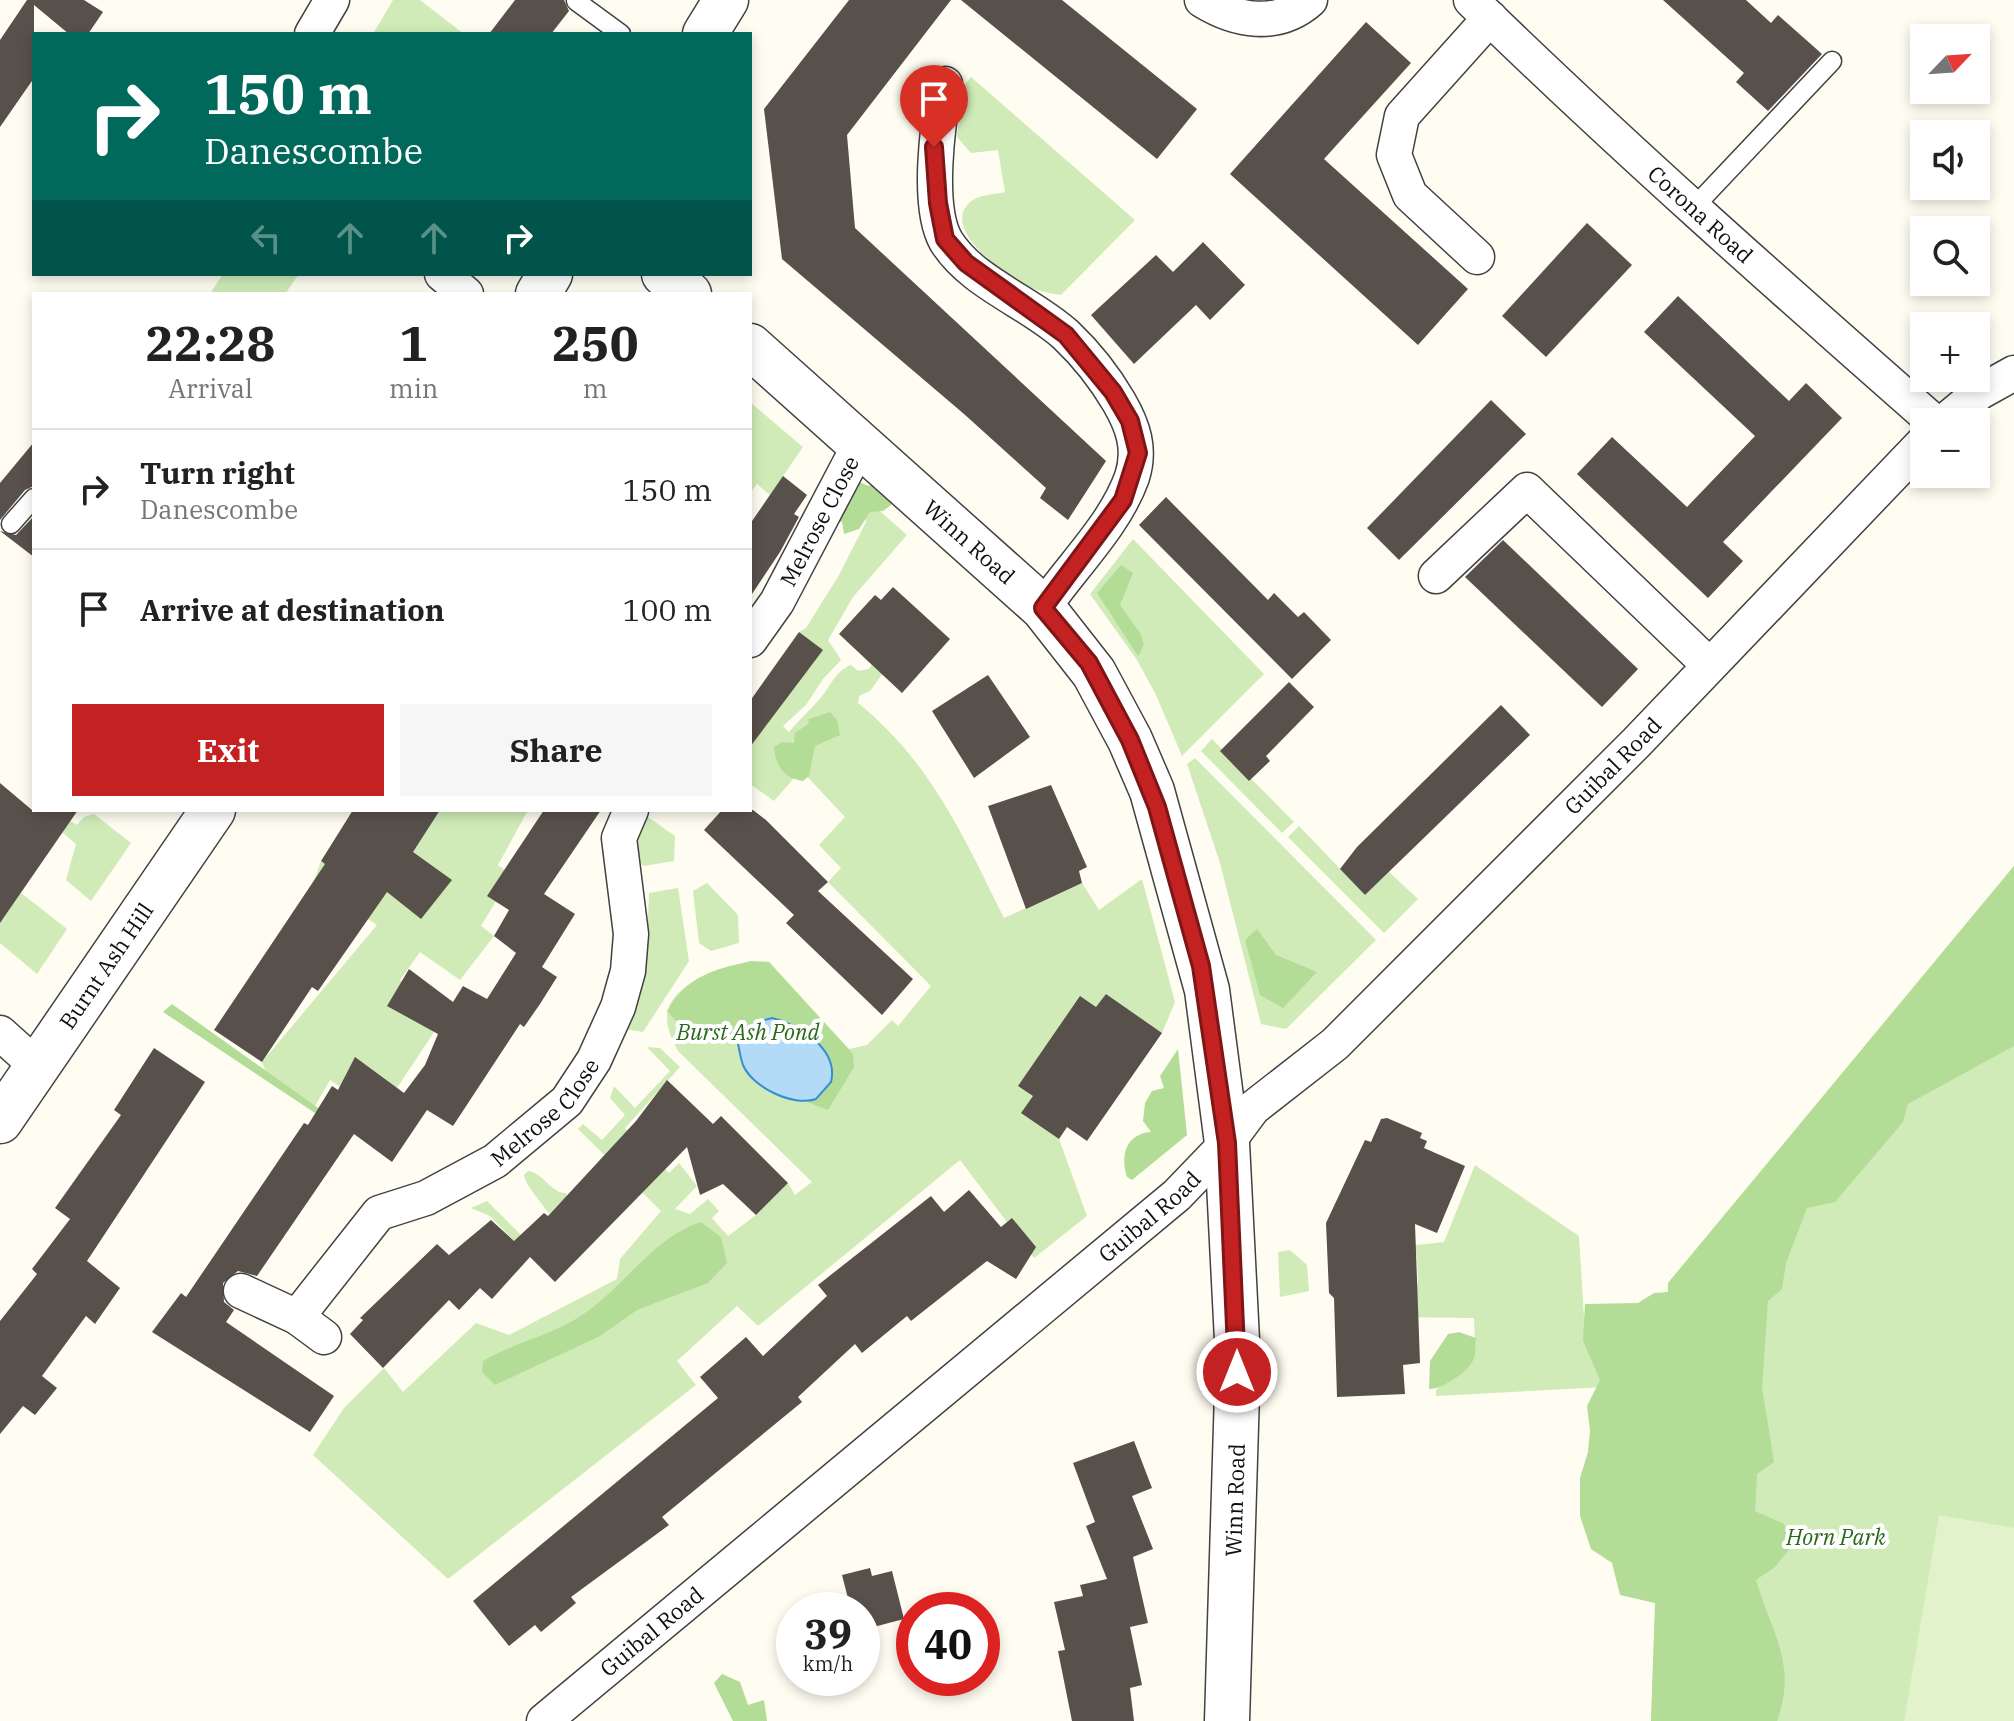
<!DOCTYPE html>
<html lang="en">
<head>
<meta charset="utf-8">
<style>
  :root { --surface:#fff; --page:#f6f6f6; --text:#222; --muted:#767676; --line:#e0e0e0; --accent:#c42222 }
  body { margin:0; font-family:"IBM Plex Serif",serif; background:var(--page); color:var(--text); height:100vh; display:flex; flex-direction:column; font-size:30px; white-space:nowrap }
  * { box-sizing:border-box; margin:0 }
  p { font-size:26px; color:var(--muted) }
  .icon { flex:none; width:44px; height:44px; fill:none; stroke:currentColor; stroke-width:2; stroke-linecap:round; stroke-linejoin:round }
  .map { position:relative; flex:1; overflow:hidden }
  .sheet { position:absolute; left:32px; top:292px; width:720px; height:520px; display:flex; flex-direction:column; background:var(--surface); border-radius:0px; box-shadow:0 4px 12px #0003 }
  .sheet>* { flex:none }
  .hud { position:absolute; left:32px; top:32px; width:720px; height:244px; border-radius:0px; box-shadow:0 4px 12px #0003; background:#00695c; color:#fff; overflow:hidden }
  .needle { width:52px; rotate:65deg }
  .tools { position:absolute; left:1910px; top:24px; display:grid; gap:16px }
  .tools a { display:grid; place-items:center; width:80px; height:80px; border-radius:0px; background:var(--surface); box-shadow:0 4px 12px #0003; font-size:40px }
  .speed { position:absolute; left:776px; top:1592px; display:flex; gap:16px; font-size:40px; font-weight:700; text-align:center }
  .speed>* { display:grid; place-content:center; width:104px; height:104px; border-radius:50%; background:var(--surface); box-shadow:0 4px 12px #0003; line-height:1 }
  .speed small { font-size:20px; font-weight:400 }
  .speed .limit { border:12px solid #d22; background:#fff; color:#111 }
  .pin { position:absolute; display:grid; place-items:center; width:68px; height:68px; color:#fff; margin:-82px -34px; border-radius:50% 50% 50% 0; rotate:-45deg; box-shadow:0 0 8px #0007 }
  .pin .icon { rotate:45deg }
  .me { position:absolute; width:88px; margin:-44px; rotate:0deg; stroke-linejoin:round; filter:drop-shadow(0 0 6px #0008) }
  .turn { display:flex; align-items:center; gap:28px; height:168px; padding:0 40px; font-size:36px }
  .turn .icon { width:104px; height:104px; stroke-width:2.5 }
  .turn b { display:block; font-size:56px; line-height:68px }
  .lanes { display:flex; align-items:center; height:76px; padding:0 40px; background:#0003; justify-content:center; gap:40px; direction:ltr }
  .lanes .off { opacity:.35 }
  .eta { display:flex; justify-content:space-evenly; align-items:center; height:136px; text-align:center }
  .eta b { font-size:48px; font-weight:700; line-height:56px }
  .action { display:flex; gap:16px; margin-top:auto; padding:16px 40px }
  .action a { flex:1; height:92px; border-radius:0px; background:var(--accent); color:#fff; font-size:32px; font-weight:700; line-height:92px; text-align:center }
  .action a+a { background:var(--page); color:var(--text) }
  ul { padding:0; list-style:none }
  li { display:flex; align-items:center; gap:24px; height:120px; padding:0 40px; border-top:2px solid var(--line) }
  li div { flex:1 }
  li b { display:block; font-size:30px }
  li em { font-style:normal }
  .map>svg:first-child { display:block }
  .green { fill:#d0ebb8 }
  .forest { fill:#b3dc97 }
  .pitch { fill:#e2f2cb }
  .water { fill:#b3dbf8; stroke:#388dd2; stroke-width:2 }
  .building { fill:#58504b }
  .lines { fill:none; stroke-linecap:round; stroke-linejoin:round }
  .service-casing { stroke:#424242; stroke-width:21 }
  .minor-casing { stroke:#424242; stroke-width:37 }
  .tertiary-casing { stroke:#424242; stroke-width:47 }
  .service { stroke:#fff; stroke-width:18 }
  .minor { stroke:#fff; stroke-width:34 }
  .tertiary { stroke:#fff; stroke-width:44 }
  .route-casing { stroke:#7f1616; stroke-width:20 }
  .route { stroke:#c42222; stroke-width:14 }
  .labels { text-anchor:middle; stroke-width:8; stroke-linejoin:round; paint-order:stroke }
  .street-label { font-size:22px; fill:#0f0f0f; stroke:#fff }
  .park-label { font-size:22px; font-style:italic; fill:#29691c; stroke:#fff }
</style>
</head>
<body>
<div class="map">
<svg width="2014" height="1721" viewBox="0 0 2014 1721">
  <rect width="100%" height="100%" fill="#fffdf1"/>
  <g class="green">
    <path d="M 393,0 L 420,0 L 464,34 L 373,34 Z"/>
    <path d="M 971,77 L 1135,220 L 1061,295 C 1048,293 1036,291 1025,285 C 1004,273 940,230 970,202 C 979,194 994,195 1005,192 L 998,150 L 971,153 L 957,137 L 963,87 Z"/>
    <path d="M 223,274 L 299,274 L 285,294 L 213,294 L 211,292 Z"/>
    <path d="M 750,402 L 803,447 L 770,495 L 757,484 L 750,493 Z"/>
    <path d="M 864,497 L 907,535 L 853,597 L 828,640 L 841,660 L 823,679 L 806,705 L 783,726 L 789,732 C 798,721 807,713 816,703 C 830,690 832,673 851,665 L 858,671 L 869,669 L 873,662 L 883,673 L 870,691 L 859,696 L 858,703 C 930,761 964,837 1004,918 L 1082,883 L 1099,910 L 1142,879 L 1175,1002 L 1162,1033 L 1106,994 L 1022,1112 L 1059,1139 L 1087,1216 L 1034,1258 L 960,1160 L 758,1326 L 737,1306 L 677,1361 L 696,1385 L 448,1579 L 313,1455 L 344,1408 L 384,1368 L 403,1392 L 476,1323 L 509,1335 L 617,1279 L 620,1259 L 661,1211 L 578,1129 L 583,1124 L 602,1140 L 625,1115 L 610,1098 L 614,1086 L 635,1108 L 670,1071 L 647,1047 L 660,1048 L 680,1067 L 625,1128 L 669,1173 L 679,1163 L 697,1186 L 675,1209 L 690,1214 L 708,1199 L 719,1211 L 712,1218 L 728,1236 L 756,1215 L 788,1183 L 795,1195 L 812,1182 L 678,1051 C 672,1040 664,1023 668,1010 C 677,977 740,961 769,962 L 849,1049 L 867,1045 L 892,1020 L 898,1026 L 931,986 L 828,882 L 841,868 L 819,845 L 845,817 L 801,770 L 774,801 L 750,784 L 750,747 L 822,650 L 799,632 L 806,628 L 839,575 L 866,522 Z"/>
    <path d="M 1133,539 L 1264,674 L 1182,756 L 1156,695 L 1137,660 L 1090,594 Z"/>
    <path d="M 1212,739 L 1294,822 L 1282,833 L 1201,751 Z"/>
    <path d="M 1195,758 L 1376,940 L 1286,1029 L 1261,1024 L 1220,863 L 1187,764 Z"/>
    <path d="M 440,810 L 528,810 L 498,865 L 505,870 L 496,901 L 481,926 L 494,936 L 460,980 L 420,952 L 400,980 L 448,1011 L 397,1088 L 359,1099 L 330,1080 L 315,1106 L 268,1077 L 262,1062 L 377,925 L 313,883 L 321,861 L 379,901 Z"/>
    <path d="M 94,814 L 131,843 L 91,901 L 66,880 L 76,844 L 62,832 L 70,821 L 77,825 L 84,817 Z"/>
    <path d="M 645,815 L 675,836 L 674,861 L 644,866 L 638,862 L 636,831 Z"/>
    <path d="M 1299,826 L 1365,895 L 1389,872 L 1418,899 L 1384,933 L 1288,837 Z"/>
    <path d="M 2014,866 L 2014,1721 L 1651,1721 L 1664,1384 L 1436,1396 L 1436,1390 L 1475,1346 L 1474,1318 L 1391,1317 L 1390,1286 L 1418,1284 L 1417,1254 L 1389,1254 L 1408,1246 L 1444,1242 L 1475,1165 L 1579,1236 L 1584,1317 L 1667,1311 L 1668,1283 Z"/>
    <path d="M 707,883 L 738,915 L 739,943 L 711,951 L 699,943 L 693,891 Z"/>
    <path d="M 678,888 L 689,961 L 643,1032 L 624,1029 L 640,997 L 646,972 L 649,893 Z"/>
    <path d="M 21,893 L 67,929 L 37,974 L 0,943 L 0,918 Z"/>
    <path d="M 528,1171 C 544,1173 550,1193 566,1193 L 567,1196 L 549,1214 C 543,1204 525,1185 524,1175 Z"/>
    <path d="M 487,1201 L 524,1238 L 517,1244 L 490,1216 L 471,1208 Z"/>
    <path d="M 1290,1250 L 1307,1265 L 1309,1291 L 1280,1297 L 1278,1252 Z"/>
  </g>
  <g class="forest">
    <path d="M 856,481 L 869,486 L 874,481 L 895,502 L 883,511 L 870,512 L 859,529 L 844,534 L 842,522 L 837,522 Z"/>
    <path d="M 1121,565 L 1133,573 L 1120,605 L 1140,633 L 1144,645 L 1138,656 L 1097,593 Z"/>
    <path d="M 830,712 L 837,720 L 840,735 L 815,746 L 809,776 L 803,781 C 783,778 776,766 774,747 L 782,742 L 794,743 L 795,733 L 808,724 L 809,719 Z"/>
    <path d="M 2014,866 L 2014,1046 L 1908,1104 L 1903,1122 L 1835,1202 L 1807,1208 L 1786,1263 L 1782,1289 L 1768,1301 L 1762,1387 L 1774,1462 L 1757,1474 L 1755,1511 L 1784,1524 L 1791,1547 L 1775,1567 L 1756,1580 C 1771,1632 1798,1664 1777,1721 L 1651,1721 L 1655,1603 L 1620,1595 L 1612,1563 L 1591,1549 L 1580,1516 L 1580,1478 L 1588,1452 L 1590,1430 L 1587,1406 L 1600,1380 L 1583,1341 L 1585,1304 L 1638,1303 L 1654,1293 L 1668,1292 L 1668,1283 Z"/>
    <path d="M 1257,929 L 1276,955 L 1317,972 L 1283,1008 L 1260,995 L 1245,940 Z"/>
    <path d="M 751,961 L 769,962 L 853,1054 L 854,1067 L 828,1110 L 807,1102 L 816,1099 L 757,1022 L 737,1039 L 678,1023 L 667,1011 C 688,975 713,970 751,961 Z"/>
    <path d="M 172,1004 L 321,1110 L 315,1113 L 163,1012 Z"/>
    <path d="M 1178,1049 L 1187,1135 L 1132,1180 L 1127,1177 C 1120,1155 1126,1134 1151,1132 L 1143,1121 L 1145,1103 L 1152,1091 L 1164,1088 L 1160,1076 Z"/>
    <path d="M 701,1222 L 721,1237 L 727,1263 L 708,1283 L 637,1310 L 600,1336 L 495,1385 L 482,1372 L 483,1361 C 513,1344 542,1337 569,1323 C 619,1297 648,1239 701,1222 Z"/>
    <path d="M 1459,1332 L 1476,1338 C 1475,1344 1476,1352 1474,1358 C 1470,1371 1441,1390 1429,1389 L 1430,1361 L 1448,1334 Z"/>
    <path d="M 722,1674 L 740,1682 L 748,1705 L 764,1700 L 767,1721 L 733,1721 L 714,1683 Z"/>
  </g>
  <path class="pitch" d="M 1939,1515 L 2014,1528 L 2014,1721 L 1904,1721 Z"/>
  <path class="water" d="M 772,1018 C 800,1024 839,1050 831,1082 L 816,1099 C 793,1107 752,1087 743,1065 C 740,1057 739,1047 737,1039 L 757,1022 Z"/>
  <g class="building">
    <path d="M 27,0 L 84,0 L 103,12 L 88,34 L 69,34 L 34,5 L 34,78 L 0,127 L 0,40 Z"/>
    <path d="M 515,0 L 564,0 L 569,11 L 551,34 L 489,34 Z"/>
    <path d="M 849,0 L 951,0 L 847,135 L 855,228 L 1106,461 L 1068,520 L 1040,498 L 1046,488 L 964,414 L 782,259 L 764,109 Z"/>
    <path d="M 961,0 L 1062,0 L 1197,109 L 1157,159 Z"/>
    <path d="M 1663,0 L 1746,0 L 1771,23 L 1778,15 L 1822,54 L 1768,111 L 1736,82 L 1744,73 Z"/>
    <path d="M 1366,22 L 1411,63 L 1324,159 L 1468,289 L 1418,345 L 1230,174 Z"/>
    <path d="M 1587,223 L 1632,265 L 1546,357 L 1502,316 Z"/>
    <path d="M 1203,242 L 1245,285 L 1210,320 L 1196,305 L 1134,364 L 1091,315 L 1156,255 L 1173,272 Z"/>
    <path d="M 1678,296 L 1789,401 L 1806,383 L 1842,418 L 1723,542 L 1743,561 L 1708,598 L 1577,474 L 1612,437 L 1687,507 L 1755,436 L 1644,332 Z"/>
    <path d="M 1491,400 L 1526,434 L 1399,560 L 1367,528 Z"/>
    <path d="M 34,442 L 34,486 L 25,490 L 0,520 L 0,483 Z"/>
    <path d="M 783,476 L 807,495 L 794,514 L 799,517 L 780,552 L 750,597 L 750,524 Z"/>
    <path d="M 1166,497 L 1268,600 L 1274,593 L 1298,617 L 1304,612 L 1331,640 L 1292,679 L 1139,525 Z"/>
    <path d="M 34,516 L 34,557 L 0,531 L 16,535 Z"/>
    <path d="M 1503,540 L 1638,669 L 1602,707 L 1465,577 Z"/>
    <path d="M 893,587 L 950,639 L 902,693 L 839,634 L 875,595 L 881,600 Z"/>
    <path d="M 799,632 L 823,650 L 750,747 L 750,701 Z"/>
    <path d="M 988,675 L 1030,737 L 974,778 L 932,711 Z"/>
    <path d="M 1289,682 L 1314,707 L 1266,756 L 1270,761 L 1249,781 L 1220,751 Z"/>
    <path d="M 1501,705 L 1530,735 L 1365,895 L 1340,869 L 1357,847 Z"/>
    <path d="M 0,783 L 32,810 L 78,810 L 0,923 Z"/>
    <path d="M 1051,785 L 1087,867 L 1079,871 L 1082,883 L 1026,909 L 988,806 Z"/>
    <path d="M 353,810 L 440,810 L 413,852 L 452,880 L 421,919 L 387,892 L 318,991 L 312,987 L 262,1062 L 214,1030 L 325,864 L 321,861 Z"/>
    <path d="M 544,810 L 601,810 L 544,894 L 575,914 L 542,967 L 557,977 L 540,1004 L 524,1027 L 520,1024 L 453,1126 L 427,1110 L 392,1162 L 354,1134 L 257,1276 L 238,1271 L 223,1283 L 224,1302 L 234,1310 L 226,1322 L 334,1396 L 310,1432 L 152,1332 L 181,1293 L 186,1297 L 304,1123 L 308,1125 L 332,1086 L 338,1090 L 355,1057 L 404,1093 L 425,1065 L 438,1034 L 387,1006 L 409,969 L 453,1002 L 463,986 L 487,999 L 516,953 L 494,936 L 509,910 L 487,896 Z"/>
    <path d="M 722,810 L 753,810 L 766,820 L 828,882 L 818,891 L 913,979 L 882,1015 L 786,923 L 794,915 L 704,830 Z"/>
    <path d="M 1106,994 L 1162,1033 L 1087,1141 L 1067,1127 L 1059,1139 L 1021,1113 L 1033,1096 L 1018,1086 L 1080,996 L 1096,1007 Z"/>
    <path d="M 154,1048 L 205,1082 L 87,1261 L 120,1288 L 95,1324 L 86,1316 L 42,1376 L 57,1388 L 35,1415 L 23,1406 L 0,1434 L 0,1321 L 37,1274 L 32,1269 L 70,1219 L 55,1208 L 121,1115 L 114,1110 Z"/>
    <path d="M 667,1080 L 713,1124 L 721,1116 L 788,1183 L 756,1215 L 723,1184 L 700,1195 L 687,1147 L 555,1282 L 530,1257 L 492,1299 L 480,1288 L 459,1310 L 449,1300 L 383,1368 L 350,1334 L 363,1320 L 360,1318 L 437,1244 L 449,1255 L 491,1220 L 514,1241 L 544,1213 L 548,1216 L 636,1121 Z"/>
    <path d="M 1387,1118 L 1422,1133 L 1420,1138 L 1427,1141 L 1424,1148 L 1465,1166 L 1437,1233 L 1415,1224 L 1420,1363 L 1403,1365 L 1405,1394 L 1337,1397 L 1334,1298 L 1329,1293 L 1326,1223 L 1365,1140 L 1371,1142 L 1381,1119 Z"/>
    <path d="M 969,1190 L 1001,1227 L 1012,1218 L 1036,1247 L 1016,1279 L 987,1261 L 911,1321 L 907,1316 L 862,1353 L 855,1344 L 798,1397 L 802,1402 L 662,1517 L 669,1525 L 571,1597 L 576,1603 L 541,1632 L 535,1625 L 509,1646 L 473,1601 L 718,1398 L 700,1377 L 746,1337 L 763,1356 L 827,1296 L 818,1285 L 931,1196 L 944,1212 Z"/>
    <path d="M 1134,1441 L 1152,1488 L 1132,1496 L 1153,1549 L 1133,1557 L 1148,1623 L 1130,1627 L 1142,1685 L 1130,1688 L 1134,1721 L 1072,1721 L 1058,1651 L 1065,1650 L 1054,1602 L 1083,1596 L 1080,1585 L 1107,1579 L 1086,1526 L 1095,1522 L 1073,1463 Z"/>
    <path d="M 870,1568 L 872,1576 L 892,1571 L 904,1619 L 862,1630 L 862,1610 L 851,1610 L 842,1575 Z"/>
  </g>
  <g class="lines">
    <g class="service-casing">
      <g id="service">
        <path d="M 576,1 L 621,34"/>
        <path d="M 1695,206 L 1832,61"/>
        <path d="M 11,524 L 34,498"/>
      </g>
    </g>
    <g class="minor-casing">
      <g id="minor">
        <path d="M 1202,0 C 1236,21 1277,29 1310,0"/>
        <path id="s1" d="M 1471,0 C 1621,146 1777,284 1934,422"/>
        <path d="M 312,34 L 332,0"/>
        <path d="M 945,84 C 938,122 926,206 946,241 C 972,283 1030,302 1066,335 C 1086,354 1105,378 1119,402 C 1133,426 1141,449 1132,477 C 1115,525 1072,566 1043,608"/>
        <path d="M 1477,257 L 1410,195 L 1394,155 L 1402,116 L 1490,18"/>
        <path d="M 442,274 L 466,294"/>
        <path d="M 1944,422 L 1980,392 L 2014,373"/>
        <path d="M 1436,576 L 1527,490 L 1709,665"/>
        <path id="s2" d="M 750,640 L 777,602 L 861,442"/>
        <path d="M 0,1033 L 39,1068"/>
        <path id="s3" d="M 241,1291 L 297,1317 L 379,1213 L 426,1198 L 495,1161 L 567,1101 L 594,1060 L 618,1007 L 628,971 L 631,934 L 619,838 L 631,810"/>
        <path d="M 297,1317 L 324,1337"/>
        <path id="s4" d="M 544,1721 L 1177,1195 L 1227,1143 L 1253,1108 L 1335,1044 L 1637,742 L 1924,442"/>
      </g>
    </g>
    <g class="tertiary-casing">
      <g id="tertiary">
        <path d="M 705,34 L 726,0"/>
        <path d="M 664,274 L 689,294"/>
        <path d="M 538,294 L 550,274"/>
        <path id="s5" d="M 750,346 L 1043,608 L 1094,673 L 1130,740 L 1152,791 L 1207,990 L 1227,1143 L 1238,1360 L 1227,1721"/>
        <path id="s6" d="M 0,1121 L 213,810"/>
      </g>
    </g>
    <use href="#service" class="service"/>
    <use href="#minor" class="minor"/>
    <use href="#tertiary" class="tertiary"/>
  </g>
  <g class="lines">
    <g class="route-casing">
      <path id="route" d="M 934,147 L 938,203 L 945,239 L 966,263 L 1066,335 L 1113,392 L 1130,421 L 1138,453 L 1123,500 L 1043,608 L 1089,663 L 1130,740 L 1157,807 L 1201,966 L 1227,1143 L 1237,1372"/>
    </g>
    <use href="#route" class="route"/>
  </g>
  <g class="labels">
    <g class="street-label">
      <text dy="8" stroke="none"><textPath href="#s1" startOffset="314">Corona Road</textPath></text>
      <text dy="8" stroke="none"><textPath href="#s2" startOffset="138">Melrose Close</textPath></text>
      <text dy="8" stroke="none"><textPath href="#s5" startOffset="294">Winn Road</textPath></text>
      <text dy="8" stroke="none"><textPath href="#s4" startOffset="1436">Guibal Road</textPath></text>
      <text dy="8" stroke="none"><textPath href="#s6" startOffset="188">Burnt Ash Hill</textPath></text>
      <text dy="8" stroke="none"><textPath href="#s3" startOffset="392">Melrose Close</textPath></text>
      <text dy="8" stroke="none"><textPath href="#s4" startOffset="788">Guibal Road</textPath></text>
      <text transform="translate(1235 1500) rotate(-88)" y="8">Winn Road</text>
      <text dy="8" stroke="none"><textPath href="#s4" startOffset="140">Guibal Road</textPath></text>
    </g>
    <g class="park-label">
      <text x="748" y="1040">Burst Ash Pond</text>
      <text x="1836" y="1545">Horn Park</text>
    </g>
  </g>
</svg>
<div class="tools">
<a><svg class="needle" viewBox="-14 -14 28 28"><path d="M0-13l5 13h-10z" fill="#e53935"/><path d="M0 13l5-13h-10z" fill="#767676"/></svg></a>
<a><svg class="icon" aria-label="sound" viewBox="0 0 24 24"><path d="M4 9h4l5-4v14l-5-4H4zM17 9q2 3 0 6"/></svg></a>
<a><svg class="icon" aria-label="search" viewBox="0 0 24 24"><circle cx="10" cy="10" r="6"/><path d="M15 15l6 6"/></svg></a>
<a>+</a>
<a>−</a>
</div>
<div class="speed"><div>39<small>km/h</small></div><div class="limit">40</div></div>
<div class="pin" style="left:934px;top:147px;background:#d93025"><svg class="icon" aria-label="arrive" viewBox="0 0 24 24"><path d="M6 21V4h12l-3 4 3 4H6"/></svg></div>
<svg class="me" style="left:1237px;top:1372px" viewBox="-20 -20 40 40"><circle r="17" fill="#c42222" stroke="#fff" stroke-width="3"/><path d="M0-11L8 9 0 5-8 9z" fill="#fff"/></svg>
<div class="hud">
<div class="turn"><svg class="icon" aria-label="right" viewBox="0 0 24 24"><path d="M7 20v-9h11M14 6l5 5-5 5"/></svg><div><b>150 m</b>Danescombe</div></div>
<div class="lanes"><svg class="icon off" aria-label="left" viewBox="0 0 24 24"><path d="M17 20v-9H6M10 6l-5 5 5 5"/></svg><svg class="icon off" aria-label="ahead" viewBox="0 0 24 24"><path d="M12 20V5M6 11l6-6 6 6"/></svg><svg class="icon off" aria-label="ahead" viewBox="0 0 24 24"><path d="M12 20V5M6 11l6-6 6 6"/></svg><svg class="icon" aria-label="right" viewBox="0 0 24 24"><path d="M7 20v-9h11M14 6l5 5-5 5"/></svg></div>
</div>
<section class="sheet">
<div class="eta">
<div><b>22:28</b><p>Arrival</p></div>
<div><b>1</b><p>min</p></div>
<div><b>250</b><p>m</p></div>
</div>
<ul>
<li><svg class="icon" aria-label="right" viewBox="0 0 24 24"><path d="M7 20v-9h11M14 6l5 5-5 5"/></svg><div><b>Turn right</b><p>Danescombe</p></div><em>150 m</em></li>
<li><svg class="icon" aria-label="arrive" viewBox="0 0 24 24"><path d="M6 21V4h12l-3 4 3 4H6"/></svg><div><b>Arrive at destination</b></div><em>100 m</em></li>
</ul>
<div class="action"><a>Exit</a><a>Share</a></div>
</section>
</div>
</body>
</html>
